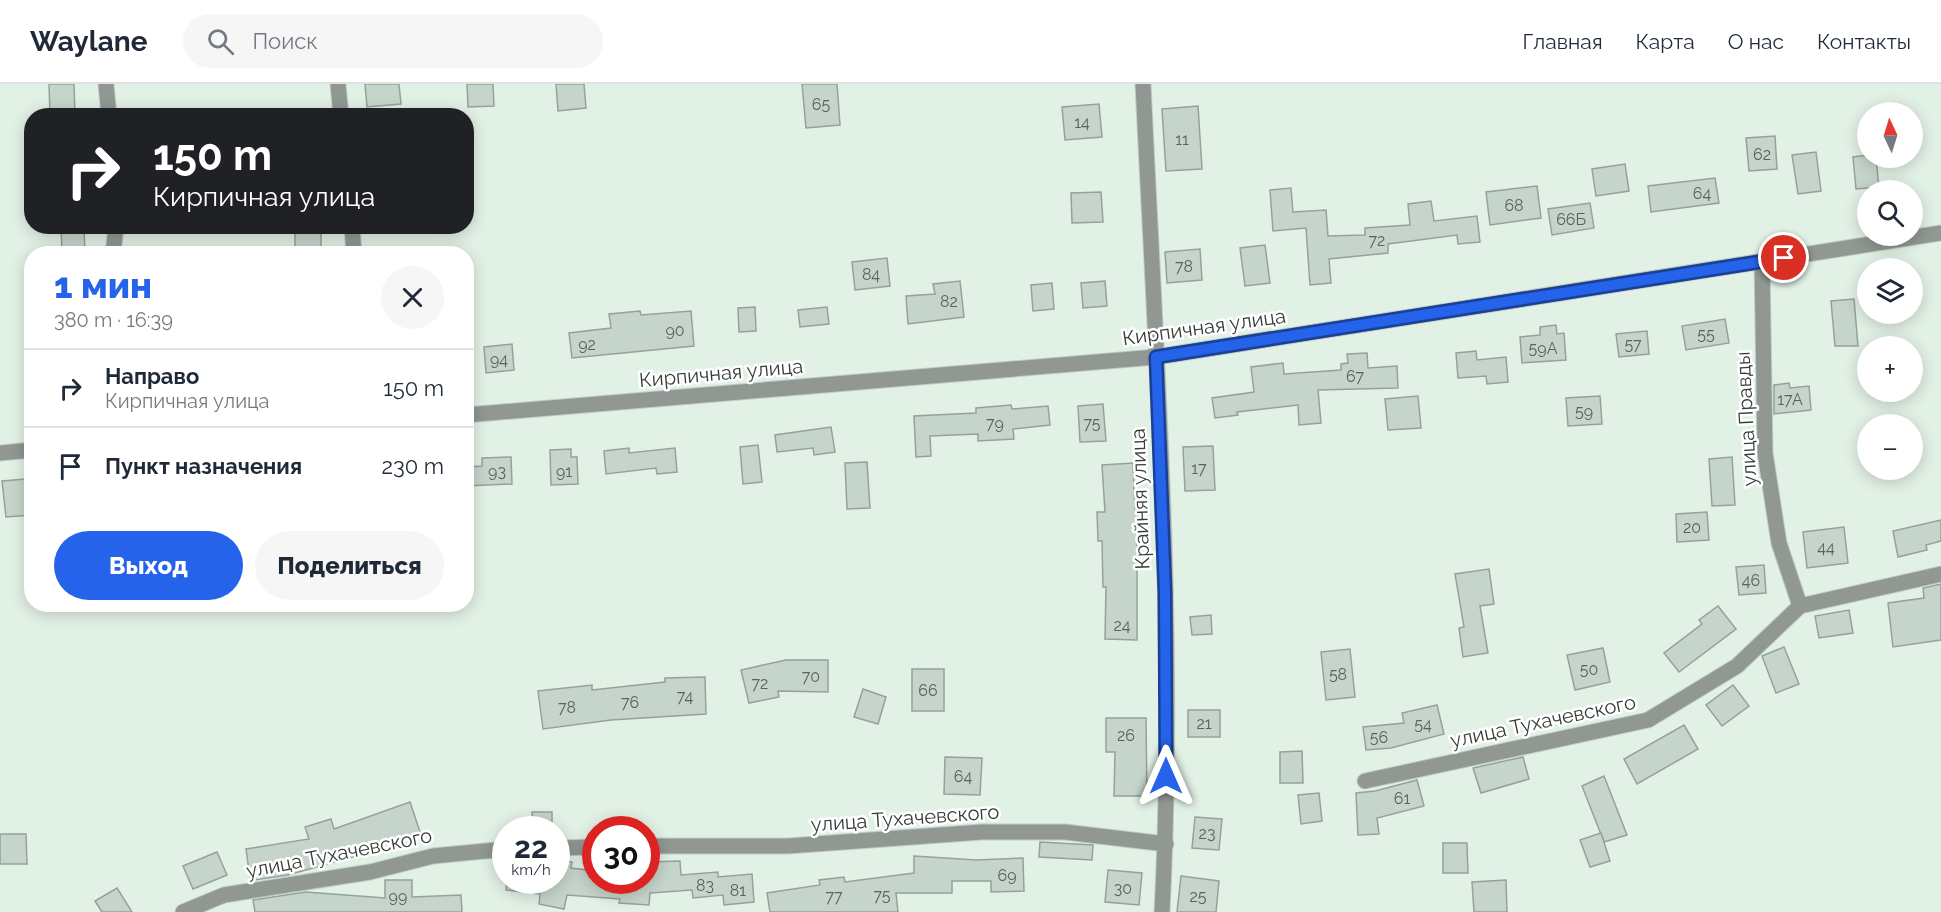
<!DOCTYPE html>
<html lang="ru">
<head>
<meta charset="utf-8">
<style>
  :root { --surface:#fff; --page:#f6f6f7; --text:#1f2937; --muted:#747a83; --line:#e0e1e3; --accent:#2563eb }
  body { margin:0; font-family:Raleway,sans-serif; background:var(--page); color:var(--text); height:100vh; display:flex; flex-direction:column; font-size:22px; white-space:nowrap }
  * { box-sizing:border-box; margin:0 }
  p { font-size:20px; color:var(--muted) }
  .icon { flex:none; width:33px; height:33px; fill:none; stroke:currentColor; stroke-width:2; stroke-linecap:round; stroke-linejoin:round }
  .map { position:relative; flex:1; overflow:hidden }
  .panel { position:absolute; left:24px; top:162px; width:450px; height:366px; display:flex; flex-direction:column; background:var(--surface); border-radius:24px; box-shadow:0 3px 15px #0003 }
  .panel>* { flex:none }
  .hud { position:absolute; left:24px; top:24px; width:450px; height:126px; border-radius:24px; box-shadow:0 3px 15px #0003; background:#202124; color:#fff; overflow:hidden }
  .needle { width:39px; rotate:356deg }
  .controls { position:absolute; left:1857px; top:18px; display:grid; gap:12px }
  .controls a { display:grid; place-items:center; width:66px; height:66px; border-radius:50%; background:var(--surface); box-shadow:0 3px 15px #0003; font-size:30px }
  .speed { position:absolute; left:492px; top:732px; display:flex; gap:12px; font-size:30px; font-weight:700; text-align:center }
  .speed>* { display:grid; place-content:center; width:78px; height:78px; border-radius:50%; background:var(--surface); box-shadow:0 3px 15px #0003; line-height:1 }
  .speed small { font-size:15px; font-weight:400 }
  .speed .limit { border:9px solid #d22; background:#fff; color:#111 }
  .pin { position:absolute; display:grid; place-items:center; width:51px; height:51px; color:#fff; margin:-26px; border:3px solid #fff; border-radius:50%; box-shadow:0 2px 6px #0007 }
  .me { position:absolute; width:66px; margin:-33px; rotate:0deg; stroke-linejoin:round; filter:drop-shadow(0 0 4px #0008) }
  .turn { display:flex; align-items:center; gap:21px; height:126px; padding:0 30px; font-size:27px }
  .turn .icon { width:78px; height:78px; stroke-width:2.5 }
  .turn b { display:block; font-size:42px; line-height:51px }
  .round { display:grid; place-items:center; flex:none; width:63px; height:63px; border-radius:32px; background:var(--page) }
  .overview { display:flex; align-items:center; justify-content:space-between; height:102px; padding:0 30px }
  h1 { font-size:36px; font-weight:800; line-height:45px; color:var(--accent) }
  .primary-button { display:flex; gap:12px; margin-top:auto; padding:12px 30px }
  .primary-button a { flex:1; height:69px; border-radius:36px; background:var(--accent); color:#fff; font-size:24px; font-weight:800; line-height:69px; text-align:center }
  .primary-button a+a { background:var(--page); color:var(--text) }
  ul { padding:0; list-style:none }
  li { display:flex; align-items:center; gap:18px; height:78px; padding:0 30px; border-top:2px solid var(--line) }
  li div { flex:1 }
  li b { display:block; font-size:22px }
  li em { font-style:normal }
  header { display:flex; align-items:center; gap:36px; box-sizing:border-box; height:84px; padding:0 30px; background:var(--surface); border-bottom:2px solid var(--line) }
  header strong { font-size:28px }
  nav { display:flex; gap:33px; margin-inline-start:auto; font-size:21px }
  .search { width:420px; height:54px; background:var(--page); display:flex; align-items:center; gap:15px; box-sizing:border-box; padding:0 21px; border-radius:33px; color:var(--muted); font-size:22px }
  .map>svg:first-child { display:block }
  .building { fill:#c6d5cb; stroke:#94a298; stroke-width:1.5 }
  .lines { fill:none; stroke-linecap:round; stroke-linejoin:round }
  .minor-casing { stroke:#c0cdc3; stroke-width:17 }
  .minor { stroke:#919793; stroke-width:15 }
  .route-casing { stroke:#184099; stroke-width:15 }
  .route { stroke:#2563eb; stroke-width:10 }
  .labels { text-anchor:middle; stroke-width:5; stroke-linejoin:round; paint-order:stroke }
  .number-label { font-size:16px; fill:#5a625d }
  .street-label { font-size:20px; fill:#363c38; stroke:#fff }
</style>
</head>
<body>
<header>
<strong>Waylane</strong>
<div class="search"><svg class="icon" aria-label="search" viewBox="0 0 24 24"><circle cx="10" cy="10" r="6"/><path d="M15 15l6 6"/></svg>Поиск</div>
<nav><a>Главная</a><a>Карта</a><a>О нас</a><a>Контакты</a></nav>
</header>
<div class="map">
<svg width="1941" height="828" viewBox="0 0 1941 828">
  <rect width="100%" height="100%" fill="#e2f1e6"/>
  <g class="building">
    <path d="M 49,0 L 74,0 L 75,32 L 50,32 Z"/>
    <path d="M 365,0 L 399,0 L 401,20 L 367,23 Z"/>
    <path d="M 467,0 L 493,0 L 494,22 L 468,23 Z"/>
    <path d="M 556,0 L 584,0 L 586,24 L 558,27 Z"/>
    <path d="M 802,0 L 837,0 L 840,41 L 806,44 Z"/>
    <path d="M 1099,20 L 1102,53 L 1065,56 L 1062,23 Z"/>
    <path d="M 1198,22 L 1202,85 L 1166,87 L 1162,25 Z"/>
    <path d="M 1775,52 L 1777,85 L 1749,87 L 1746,54 Z"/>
    <path d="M 1816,68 L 1821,107 L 1798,110 L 1792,71 Z"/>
    <path d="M 1868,71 L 1868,74 L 1876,74 L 1879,103 L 1856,105 L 1853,73 Z"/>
    <path d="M 1625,80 L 1629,107 L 1596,112 L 1592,85 Z"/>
    <path d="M 1715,94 L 1719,119 L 1651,128 L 1648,102 Z"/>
    <path d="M 1537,102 L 1541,134 L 1490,141 L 1486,108 Z"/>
    <path d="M 1291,104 L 1293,128 L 1326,126 L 1328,152 L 1365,151 L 1365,144 L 1410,141 L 1408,120 L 1431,117 L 1434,137 L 1477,132 L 1480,158 L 1458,160 L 1457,151 L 1388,160 L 1388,169 L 1329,175 L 1331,199 L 1310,201 L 1306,144 L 1273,147 L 1270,106 Z"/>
    <path d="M 1101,108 L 1103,138 L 1072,139 L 1071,109 Z"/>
    <path d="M 1590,119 L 1594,144 L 1552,151 L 1548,125 Z"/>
    <path d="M 61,142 L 84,142 L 85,170 L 62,170 Z"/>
    <rect x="295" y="145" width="26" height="25"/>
    <path d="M 1265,161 L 1270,199 L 1245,202 L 1240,164 Z"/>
    <path d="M 1200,165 L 1202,196 L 1167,199 L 1165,168 Z"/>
    <path d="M 887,174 L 890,202 L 855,206 L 852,178 Z"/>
    <path d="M 960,197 L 964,233 L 908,240 L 906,212 L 935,210 L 933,200 Z"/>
    <path d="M 1105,197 L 1107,222 L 1083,224 L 1081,199 Z"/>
    <path d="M 1052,199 L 1054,225 L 1033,227 L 1031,201 Z"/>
    <path d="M 1854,215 L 1858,262 L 1835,262 L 1831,217 Z"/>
    <path d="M 755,223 L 756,247 L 739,248 L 738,224 Z"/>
    <path d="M 827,223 L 829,240 L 800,243 L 798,226 Z"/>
    <path d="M 640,227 L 641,231 L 691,227 L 694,262 L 572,274 L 569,249 L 611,244 L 609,230 Z"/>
    <path d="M 1725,235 L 1729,259 L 1686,266 L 1682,242 Z"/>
    <path d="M 1556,241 L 1557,250 L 1564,249 L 1566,276 L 1522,279 L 1520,253 L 1540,251 L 1540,243 Z"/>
    <path d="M 1647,247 L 1649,270 L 1619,273 L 1616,250 Z"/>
    <path d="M 512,260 L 514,286 L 486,289 L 484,263 Z"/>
    <path d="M 1476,267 L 1477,276 L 1506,273 L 1508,298 L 1487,300 L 1486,292 L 1458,294 L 1456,269 Z"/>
    <path d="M 1367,269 L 1368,284 L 1397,282 L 1398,304 L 1318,306 L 1321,339 L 1299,341 L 1298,321 L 1237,328 L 1238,331 L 1215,334 L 1212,314 L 1254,308 L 1251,283 L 1283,279 L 1284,290 L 1341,286 L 1341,280 L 1348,279 L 1347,270 Z"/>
    <path d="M 1789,299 L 1790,304 L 1809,302 L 1811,326 L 1774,330 L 1774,301 Z"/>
    <path d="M 1418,312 L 1421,344 L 1388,346 L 1385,315 Z"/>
    <path d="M 1600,312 L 1602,340 L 1568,342 L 1566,314 Z"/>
    <path d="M 1103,320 L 1106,357 L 1080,358 L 1078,322 Z"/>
    <path d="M 1011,321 L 1012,325 L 1048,322 L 1050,341 L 1013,345 L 1014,355 L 978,357 L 978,350 L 930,352 L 931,372 L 916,373 L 914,332 L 976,329 L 976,324 Z"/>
    <path d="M 831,343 L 835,368 L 814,371 L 813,364 L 777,368 L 775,351 Z"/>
    <path d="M 758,361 L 762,398 L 743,400 L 740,363 Z"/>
    <path d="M 1213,362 L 1215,406 L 1185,407 L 1183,363 Z"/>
    <path d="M 629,364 L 629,369 L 675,364 L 677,388 L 657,390 L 656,384 L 606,390 L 604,367 Z"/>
    <path d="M 571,365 L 571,373 L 577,373 L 578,400 L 551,401 L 550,366 Z"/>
    <path d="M 511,373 L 512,400 L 466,402 L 466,383 L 482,382 L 482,374 Z"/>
    <path d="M 1732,373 L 1735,421 L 1712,422 L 1709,375 Z"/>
    <path d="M 867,378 L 870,424 L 847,425 L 845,379 Z"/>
    <path d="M 1133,379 L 1135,427 L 1141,427 L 1141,455 L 1137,456 L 1137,556 L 1105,555 L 1106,503 L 1103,503 L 1102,457 L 1098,457 L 1097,428 L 1105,428 L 1102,381 Z"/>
    <path d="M 26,395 L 32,396 L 32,431 L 6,433 L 2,397 Z"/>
    <path d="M 1707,428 L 1709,456 L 1677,458 L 1676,430 Z"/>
    <path d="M 1941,436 L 1941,457 L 1926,461 L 1927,466 L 1898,473 L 1893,447 Z"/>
    <path d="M 1844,443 L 1848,479 L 1807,484 L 1803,448 Z"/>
    <path d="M 1764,481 L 1766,509 L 1739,511 L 1736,483 Z"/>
    <path d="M 1489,485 L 1494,520 L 1480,522 L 1488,569 L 1463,573 L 1459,544 L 1464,543 L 1455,490 Z"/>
    <path d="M 1941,500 L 1941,556 L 1893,563 L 1888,519 L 1924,514 L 1923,504 Z"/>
    <path d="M 1718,522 L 1736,545 L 1679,588 L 1664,569 L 1702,540 L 1699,536 Z"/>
    <path d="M 1849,526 L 1853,549 L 1819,554 L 1815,532 Z"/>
    <path d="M 1211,531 L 1212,550 L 1192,551 L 1190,533 Z"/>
    <path d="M 1784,563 L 1799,600 L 1776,609 L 1762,572 Z"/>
    <path d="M 1603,564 L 1610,598 L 1575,606 L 1567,571 Z"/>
    <path d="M 1350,565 L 1355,613 L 1326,616 L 1321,568 Z"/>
    <path d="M 786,576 L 828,576 L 828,608 L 778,607 L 779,613 L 749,619 L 741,586 Z"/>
    <rect x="912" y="585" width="32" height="42"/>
    <path d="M 705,593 L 706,630 L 611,636 L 543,645 L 538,607 L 592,601 L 592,606 L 665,598 L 665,594 Z"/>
    <path d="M 1733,601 L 1749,622 L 1722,642 L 1706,621 Z"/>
    <path d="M 863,605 L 886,613 L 878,640 L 854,633 Z"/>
    <path d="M 1437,621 L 1444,650 L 1391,664 L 1366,666 L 1363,643 L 1404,639 L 1402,629 Z"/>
    <rect x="1188" y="626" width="32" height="27"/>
    <path d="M 1106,634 L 1146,634 L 1147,712 L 1114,712 L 1115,668 L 1106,668 Z"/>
    <path d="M 1684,641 L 1698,665 L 1637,700 L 1624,675 Z"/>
    <path d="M 1302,667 L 1303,699 L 1280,699 L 1280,668 Z"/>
    <path d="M 945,673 L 982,674 L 980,711 L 944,710 Z"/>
    <path d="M 1523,673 L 1529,695 L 1481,709 L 1473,684 Z"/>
    <path d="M 1604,692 L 1627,751 L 1604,758 L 1582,702 Z"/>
    <path d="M 1417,696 L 1424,722 L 1377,734 L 1379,750 L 1358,751 L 1356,709 L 1375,707 Z"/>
    <path d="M 1319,709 L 1322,737 L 1301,740 L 1298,711 Z"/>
    <path d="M 410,718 L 420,748 L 382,760 L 383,762 L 363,770 L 288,791 L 255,796 L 255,793 L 250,794 L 246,765 L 309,755 L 305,743 L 331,735 L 334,745 Z"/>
    <path d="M 532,728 L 552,728 L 552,746 L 533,746 Z"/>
    <path d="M 1195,733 L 1222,735 L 1219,766 L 1192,764 Z"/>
    <path d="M 1601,749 L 1610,777 L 1590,783 L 1580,756 Z"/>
    <path d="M 0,750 L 26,750 L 27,780 L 0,780 Z"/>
    <path d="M 1040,758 L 1093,761 L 1092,776 L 1039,773 Z"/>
    <path d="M 1443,759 L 1467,759 L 1468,789 L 1443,789 Z"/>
    <path d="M 217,768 L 227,791 L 193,805 L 183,782 Z"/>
    <path d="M 914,772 L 976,776 L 1023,774 L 1024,807 L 991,808 L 991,797 L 952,797 L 952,809 L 896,809 L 898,828 L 770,828 L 767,809 L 820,801 L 819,796 L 844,793 L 845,798 L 914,789 Z"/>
    <path d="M 556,775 L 572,778 L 571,784 L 596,787 L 596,796 L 646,796 L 646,778 L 680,777 L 681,791 L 718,788 L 718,793 L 752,790 L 754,818 L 724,821 L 723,811 L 693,814 L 692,806 L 650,809 L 649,821 L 619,819 L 620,815 L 567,811 L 564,825 L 539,820 L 540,810 L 506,806 L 507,796 L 556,796 Z"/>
    <path d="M 1108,786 L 1142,789 L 1139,821 L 1105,818 Z"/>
    <path d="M 1181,792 L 1219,797 L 1216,828 L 1177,828 Z"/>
    <path d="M 385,796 L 412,796 L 412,813 L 461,811 L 462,828 L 255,828 L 253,816 L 306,808 L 385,814 Z"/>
    <path d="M 1506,796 L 1507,828 L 1474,828 L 1472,798 Z"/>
    <path d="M 117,804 L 132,828 L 102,828 L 95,817 Z"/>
  </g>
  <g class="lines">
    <g class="minor-casing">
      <g id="minor">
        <path d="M 106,0 L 109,32"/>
        <path d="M 338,0 L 341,32"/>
        <path d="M 1143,0 C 1156,275 1176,552 1162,828"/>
        <path d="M 352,142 L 354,170"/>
        <path d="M 113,170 L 116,142"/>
        <path d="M 1762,178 L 1765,369 L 1779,459 L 1800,522"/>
        <path d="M 466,331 L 1156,273 L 1941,149"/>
        <path d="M 0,369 L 32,366"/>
        <path d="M 1365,697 L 1648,636 L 1737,582 L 1800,522 L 1941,490"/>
        <path d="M 646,762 L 788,762 L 982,748 L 1065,748 L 1166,760"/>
        <path d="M 556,764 L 596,763"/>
        <path d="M 183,828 L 224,811 L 370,788 L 433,772 L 506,765"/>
      </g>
    </g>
    <use href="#minor" class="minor"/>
  </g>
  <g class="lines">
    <g class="route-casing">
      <path id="route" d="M 1166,692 L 1165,508 L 1156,273 L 1784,174"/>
    </g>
    <use href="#route" class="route"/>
  </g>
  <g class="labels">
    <g class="number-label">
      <text x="821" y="26">65</text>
      <text x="1082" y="44">14</text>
      <text x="1182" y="61">11</text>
      <text x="1762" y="76">62</text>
      <text x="1702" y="115">64</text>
      <text x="1514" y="127">68</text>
      <text x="1571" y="141">66Б</text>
      <text x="1377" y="162">72</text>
      <text x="1184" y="188">78</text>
      <text x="871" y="196">84</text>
      <text x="949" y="223">82</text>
      <text x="675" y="252">90</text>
      <text x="1706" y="256">55</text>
      <text x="587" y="266">92</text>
      <text x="1633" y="266">57</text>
      <text x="1543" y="270">59А</text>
      <text x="499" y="281">94</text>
      <text x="1355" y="298">67</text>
      <text x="1790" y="321">17А</text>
      <text x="1584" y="333">59</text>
      <text x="995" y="345">79</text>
      <text x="1092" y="345">75</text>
      <text x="1199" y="390">17</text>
      <text x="497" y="393">93</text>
      <text x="564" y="393">91</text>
      <text x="1692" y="449">20</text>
      <text x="1826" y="469">44</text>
      <text x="1751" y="502">46</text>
      <text x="1122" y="547">24</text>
      <text x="1589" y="591">50</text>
      <text x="1338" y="596">58</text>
      <text x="811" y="598">70</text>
      <text x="760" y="605">72</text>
      <text x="928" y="612">66</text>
      <text x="685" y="618">74</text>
      <text x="630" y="624">76</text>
      <text x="567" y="629">78</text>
      <text x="1204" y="645">21</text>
      <text x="1423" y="646">54</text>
      <text x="1126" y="657">26</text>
      <text x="1379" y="659">56</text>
      <text x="963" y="698">64</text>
      <text x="1402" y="720">61</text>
      <text x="1207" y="755">23</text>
      <text x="1007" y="797">69</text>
      <text x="705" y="807">83</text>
      <text x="1123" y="810">30</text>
      <text x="738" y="812">81</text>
      <text x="882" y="817">75</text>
      <text x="398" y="818">99</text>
      <text x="834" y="818">77</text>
      <text x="1198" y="818">25</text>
    </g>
    <g class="street-label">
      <text transform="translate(1204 243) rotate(-8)" y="7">Кирпичная улица</text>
      <text transform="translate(721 289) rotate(-5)" y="7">Кирпичная улица</text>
      <text transform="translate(1746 335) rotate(-93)" y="7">улица Правды</text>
      <text transform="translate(1140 415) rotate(-92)" y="7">Крайняя улица</text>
      <text transform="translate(1543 637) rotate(-12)" y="7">улица Тухачевского</text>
      <text transform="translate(905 734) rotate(-4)" y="7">улица Тухачевского</text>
      <text transform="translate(339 769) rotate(-11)" y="7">улица Тухачевского</text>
    </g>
  </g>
</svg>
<div class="controls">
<a><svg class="needle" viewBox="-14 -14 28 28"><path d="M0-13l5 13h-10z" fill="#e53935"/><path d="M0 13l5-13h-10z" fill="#747a83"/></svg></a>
<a><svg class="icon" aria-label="search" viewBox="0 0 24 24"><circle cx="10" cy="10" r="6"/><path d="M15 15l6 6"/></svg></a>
<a><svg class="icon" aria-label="layers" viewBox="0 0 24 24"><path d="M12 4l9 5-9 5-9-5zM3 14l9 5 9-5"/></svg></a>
<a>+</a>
<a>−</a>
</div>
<div class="speed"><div>22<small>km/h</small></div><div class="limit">30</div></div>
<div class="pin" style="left:1784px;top:174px;background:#d93025"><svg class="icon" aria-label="arrive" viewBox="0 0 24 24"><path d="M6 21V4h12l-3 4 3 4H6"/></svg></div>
<svg class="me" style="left:1166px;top:692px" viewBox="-20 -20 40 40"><path d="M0-17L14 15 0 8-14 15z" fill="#2563eb" stroke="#fff" stroke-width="4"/></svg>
<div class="hud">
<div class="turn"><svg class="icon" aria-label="right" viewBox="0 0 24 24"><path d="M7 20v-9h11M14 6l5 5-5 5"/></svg><div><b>150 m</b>Кирпичная улица</div></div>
</div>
<section class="panel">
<div class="overview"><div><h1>1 мин</h1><p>380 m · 16:39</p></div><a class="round"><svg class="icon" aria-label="close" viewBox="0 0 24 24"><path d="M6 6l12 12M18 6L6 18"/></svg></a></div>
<ul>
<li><svg class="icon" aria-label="right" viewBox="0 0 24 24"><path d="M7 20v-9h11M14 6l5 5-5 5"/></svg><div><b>Направо</b><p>Кирпичная улица</p></div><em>150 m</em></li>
<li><svg class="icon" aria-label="arrive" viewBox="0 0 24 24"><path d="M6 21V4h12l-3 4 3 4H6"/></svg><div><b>Пункт назначения</b></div><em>230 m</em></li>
</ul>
<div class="primary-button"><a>Выход</a><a>Поделиться</a></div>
</section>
</div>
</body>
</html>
